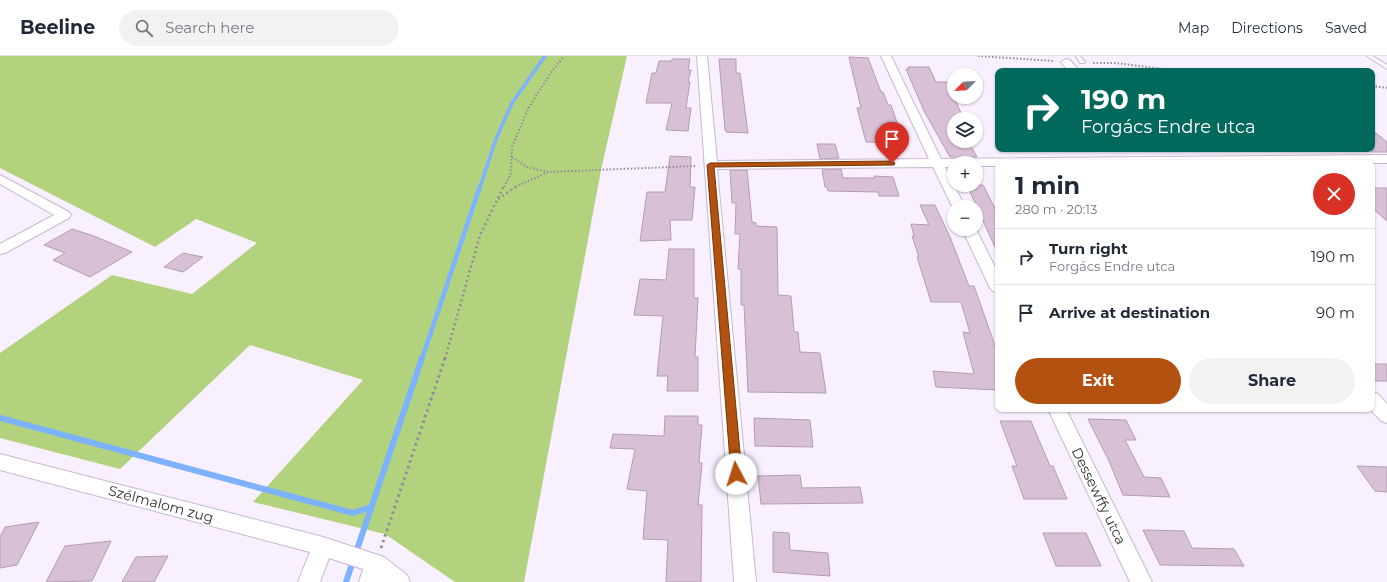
<!DOCTYPE html>
<html lang="en">
<head>
<meta charset="utf-8">
<style>
  :root { --surface:#fff; --page:#f2f2f3; --text:#1f2937; --muted:#747a83; --line:#e0e1e3; --accent:#b35210 }
  body { margin:0; font-family:Montserrat,sans-serif; background:var(--page); color:var(--text); height:100vh; display:flex; flex-direction:column; font-size:15px; white-space:nowrap }
  * { box-sizing:border-box; margin:0 }
  p { font-size:13px; color:var(--muted) }
  .icon { flex:none; width:22px; height:22px; fill:none; stroke:currentColor; stroke-width:2; stroke-linecap:round; stroke-linejoin:round }
  .map { position:relative; flex:1; overflow:hidden }
  .side { position:absolute; left:995px; top:104px; width:380px; height:252px; display:flex; flex-direction:column; background:var(--surface); border-radius:8px; box-shadow:0 1px 3px #0004 }
  .side>* { flex:none }
  .banner { position:absolute; left:995px; top:12px; width:380px; height:84px; border-radius:8px; box-shadow:0 1px 3px #0004; background:#00695c; color:#fff; overflow:hidden }
  .needle { width:26px; rotate:246deg }
  .controls { position:absolute; left:947px; top:12px; display:grid; gap:8px }
  .controls a { display:grid; place-items:center; width:36px; height:36px; border-radius:50%; background:var(--surface); box-shadow:0 1px 3px #0004; font-size:20px }
  .pin { position:absolute; display:grid; place-items:center; width:34px; height:34px; color:#fff; margin:-41px -17px; border-radius:50% 50% 50% 0; rotate:-45deg; box-shadow:0 0 4px #0007 }
  .pin .icon { rotate:45deg }
  .me { position:absolute; width:44px; margin:-22px; rotate:355deg; stroke-linejoin:round; filter:drop-shadow(0 0 3px #0008) }
  .turn { display:flex; align-items:center; gap:14px; height:84px; padding:0 20px; font-size:18px }
  .turn .icon { width:52px; height:52px; stroke-width:2.5 }
  .turn b { display:block; font-size:28px; line-height:34px }
  .round { display:grid; place-items:center; flex:none; width:42px; height:42px; border-radius:21px; background:var(--page) }
  .head { display:flex; align-items:center; justify-content:space-between; height:68px; padding:0 20px }
  h1 { font-size:24px; font-weight:700; line-height:30px }
  .button { display:flex; gap:8px; margin-top:auto; padding:8px 20px }
  .button a { flex:1; height:46px; border-radius:24px; background:var(--accent); color:#fff; font-size:16px; font-weight:700; line-height:46px; text-align:center }
  .button a+a { background:var(--page); color:var(--text) }
  ul { padding:0; list-style:none }
  li { display:flex; align-items:center; gap:12px; height:56px; padding:0 20px; border-top:1px solid var(--line) }
  li div { flex:1 }
  li b { display:block; font-size:15px }
  li em { font-style:normal }
  header { display:flex; align-items:center; gap:24px; box-sizing:border-box; height:56px; padding:0 20px; background:var(--surface); border-bottom:1px solid var(--line) }
  header strong { font-size:19px }
  nav { display:flex; gap:22px; margin-inline-start:auto; font-size:14px }
  .search { width:280px; height:36px; background:var(--page); display:flex; align-items:center; gap:10px; box-sizing:border-box; padding:0 14px; border-radius:22px; color:var(--muted); font-size:15px }
  .map>svg:first-child { display:block }
  .green { fill:#b2d27e }
  .lines { fill:none; stroke-linecap:round; stroke-linejoin:round }
  .stream-far2 { stroke:#7cb2ff; stroke-width:3.5 }
  .stream-far1 { stroke:#7cb2ff; stroke-width:4.5 }
  .stream { stroke:#7cb2ff; stroke-width:6 }
  .building { fill:#d8c1d7; stroke:#b39db2 }
  .lane-casing { stroke:#c7b8d1; stroke-width:2 }
  .street-casing { stroke:#c7b8d1; stroke-width:2 }
  .path-far2 { stroke:#948d9a; stroke-width:2; stroke-dasharray:1.5 2; stroke-linecap:butt }
  .path-far1 { stroke:#948d9a; stroke-width:2.5; stroke-dasharray:2 3; stroke-linecap:butt }
  .path { stroke:#948d9a; stroke-width:3; stroke-dasharray:2.5 3.5; stroke-linecap:butt }
  .lane { fill:#fff; fill-rule:evenodd }
  .street { fill:#fff; fill-rule:evenodd }
  .route { fill:#b35210; stroke:#74350a }
  .labels { text-anchor:middle; stroke-width:4; stroke-linejoin:round; paint-order:stroke }
  .near-street-label { font-size:14px; fill:#332d37; stroke:#fff }
</style>
</head>
<body>
<header>
<strong>Beeline</strong>
<div class="search"><svg class="icon" aria-label="search" viewBox="0 0 24 24"><circle cx="10" cy="10" r="6"/><path d="M15 15l6 6"/></svg>Search here</div>
<nav><a>Map</a><a>Directions</a><a>Saved</a></nav>
</header>
<div class="map">
<svg width="1387" height="526" viewBox="0 0 1387 526">
  <rect width="100%" height="100%" fill="#f8efff"/>
  <path class="green" d="M 0,0 L 627,0 L 601,114 L 524,526 L 455,526 L 385,478 L 253,446 L 363,324 L 250,289 L 120,413 L 0,382 L 0,297 L 112,219 L 192,238 L 257,187 L 196,163 L 155,191 L 0,112 Z"/>
  <g class="lines">
    <path class="stream-far2" d="M 480,131 L 496,83 L 512,47 L 545,0"/>
    <path class="stream-far1" d="M 422,303 L 480,130"/>
    <g class="stream">
      <path d="M 0,362 L 353,457 L 371,451"/>
      <path d="M 346,526 L 422,302"/>
    </g>
  </g>
  <g class="building">
    <path d="M 849,1 L 868,2 L 881,36 L 883,36 L 888,49 L 891,49 L 904,87 L 866,86 L 857,52 L 861,52 Z"/>
    <path d="M 672,3 L 690,3 L 688,14 L 691,14 L 688,26 L 690,26 L 686,52 L 691,52 L 688,75 L 666,74 L 672,47 L 646,47 L 652,17 L 656,17 L 659,5 L 672,5 Z"/>
    <path d="M 719,3 L 736,3 L 736,17 L 740,17 L 748,77 L 726,76 L 726,74 L 725,74 Z"/>
    <path d="M 908,11 L 929,11 L 936,26 L 954,26 L 954,42 L 964,63 L 954,63 L 954,85 L 968,85 L 977,101 L 950,101 L 924,55 L 906,13 L 909,13 Z"/>
    <path d="M 1372,74 L 1387,86 L 1387,96 L 1372,96 Z"/>
    <path d="M 817,88 L 835,88 L 839,102 L 820,103 Z"/>
    <path d="M 670,100 L 691,101 L 690,131 L 695,131 L 692,164 L 670,164 L 671,184 L 640,185 L 647,136 L 665,136 Z"/>
    <path d="M 841,113 L 843,122 L 875,122 L 874,120 L 893,121 L 899,140 L 879,140 L 878,136 L 828,135 L 827,131 L 825,131 L 822,114 Z"/>
    <path d="M 730,114 L 747,114 L 752,166 L 756,167 L 756,170 L 777,171 L 778,239 L 791,240 L 794,276 L 798,276 L 800,296 L 820,297 L 826,337 L 748,336 L 744,249 L 741,249 L 741,213 L 738,213 L 740,178 L 735,178 L 736,147 L 732,147 Z"/>
    <path d="M 967,129 L 983,129 L 998,158 L 998,198 Z"/>
    <path d="M 1372,132 L 1387,132 L 1387,165 L 1372,152 Z"/>
    <path d="M 920,149 L 935,149 L 950,181 L 969,230 L 974,230 L 998,298 L 998,334 L 936,331 L 933,315 L 974,318 L 963,276 L 970,277 L 961,246 L 931,246 L 917,201 L 919,201 L 912,180 L 914,180 L 911,168 L 929,169 Z"/>
    <path d="M 72,173 L 94,180 L 132,196 L 90,221 L 53,204 L 65,197 L 44,189 Z"/>
    <path d="M 669,193 L 694,193 L 694,242 L 698,242 L 695,301 L 698,301 L 698,335 L 667,335 L 668,320 L 657,320 L 663,260 L 634,259 L 640,223 L 666,224 Z"/>
    <path d="M 183,197 L 203,201 L 183,216 L 164,211 Z"/>
    <rect x="1372" y="308" width="15" height="17"/>
    <path d="M 665,360 L 698,360 L 698,369 L 702,369 L 699,407 L 702,407 L 698,449 L 702,449 L 701,526 L 666,526 L 668,484 L 643,483 L 647,435 L 627,433 L 635,393 L 610,392 L 613,378 L 664,380 Z"/>
    <path d="M 754,362 L 810,364 L 813,391 L 755,390 Z"/>
    <path d="M 1088,363 L 1126,364 L 1136,384 L 1125,384 L 1144,421 L 1161,422 L 1170,441 L 1123,439 L 1109,405 Z"/>
    <path d="M 1000,365 L 1031,365 L 1050,410 L 1053,410 L 1067,443 L 1024,443 L 1012,410 L 1017,410 Z"/>
    <path d="M 1357,410 L 1387,411 L 1387,436 L 1375,435 Z"/>
    <path d="M 800,419 L 802,432 L 860,431 L 863,447 L 761,448 L 758,420 Z"/>
    <path d="M 39,466 L 17,509 L 0,512 L 0,481 L 5,471 Z"/>
    <path d="M 1143,474 L 1184,475 L 1192,492 L 1234,493 L 1244,510 L 1160,509 Z"/>
    <path d="M 773,476 L 789,477 L 790,494 L 828,497 L 830,520 L 773,516 Z"/>
    <path d="M 1043,477 L 1086,477 L 1101,510 L 1056,510 Z"/>
    <path d="M 111,485 L 92,525 L 46,526 L 65,490 Z"/>
    <path d="M 168,500 L 154,526 L 122,526 L 136,501 Z"/>
  </g>
  <g class="lines">
    <g class="lane-casing">
      <g id="lane">
        <path d="M 1076,0 L 1080,0 L 1085,6 L 1084,7 L 1080,7 Z"/>
        <path d="M 1367,0 L 1372,0 L 1387,9 L 1387,13 Z"/>
      </g>
    </g>
    <g class="street-casing">
      <g id="street">
        <path d="M 697,0 L 707,0 L 717,105 L 929,103 L 881,0 L 891,0 L 941,103 L 1387,99 L 1387,107 L 998,107 L 998,110 L 976,110 L 976,107 L 954,107 L 954,111 L 945,111 L 965,151 L 954,151 L 954,154 L 933,111 L 717,113 L 756,526 L 734,526 Z"/>
        <path d="M 1066,3 L 1070,4 L 1079,15 L 1068,15 L 1061,6 Z"/>
        <path d="M 0,119 L 69,156 L 71,159 L 69,162 L 5,197 L 0,198 L 0,188 L 54,159 L 0,128 Z"/>
        <path d="M 962,173 L 976,173 L 998,217 L 998,237 L 993,235 L 990,232 Z"/>
        <path d="M 1372,336 L 1378,338 L 1387,348 L 1387,367 L 1381,365 L 1370,353 L 1372,353 Z"/>
        <path d="M 1048,353 L 1066,353 L 1152,526 L 1130,526 Z"/>
        <path d="M 0,398 L 323,481 L 384,501 L 407,519 L 410,526 L 359,526 L 363,513 L 329,502 L 320,526 L 298,526 L 310,496 L 0,414 Z"/>
      </g>
    </g>
    <g class="path-far2">
      <path d="M 978,0 L 1054,5"/>
      <path d="M 1093,7 L 1116,7 L 1178,15"/>
      <path d="M 1372,30 L 1387,32"/>
      <path d="M 512,101 L 527,111 L 548,116"/>
      <path d="M 504,131 L 511,117 L 512,91 L 529,51 L 550,18 L 564,0"/>
      <path d="M 515,131 L 548,116 L 696,110"/>
    </g>
    <g class="path-far1">
      <path d="M 498,143 L 517,130"/>
      <path d="M 445,303 L 480,179 L 504,130"/>
    </g>
    <path class="path" d="M 381,492 L 445,302"/>
    <use href="#lane" class="lane"/>
    <use href="#street" class="street"/>
  </g>
  <path class="route" d="M 892,105 L 895,107 L 894,109 L 714,111 L 742,418 L 740,421 L 736,423 L 732,421 L 731,418 L 707,109 L 710,107 Z"/>
  <g class="labels">
    <g class="near-street-label">
      <text transform="translate(1099 440) rotate(64)" y="5">Dessewffy utca</text>
      <text transform="translate(161 448) rotate(15)" y="5">Szélmalom zug</text>
    </g>
  </g>
</svg>
<div class="controls">
<a><svg class="needle" viewBox="-14 -14 28 28"><path d="M0-13l5 13h-10z" fill="#e53935"/><path d="M0 13l5-13h-10z" fill="#747a83"/></svg></a>
<a><svg class="icon" aria-label="layers" viewBox="0 0 24 24"><path d="M12 4l9 5-9 5-9-5zM3 14l9 5 9-5"/></svg></a>
<a>+</a>
<a>−</a>
</div>
<div class="pin" style="left:892px;top:107px;background:#d93025"><svg class="icon" aria-label="arrive" viewBox="0 0 24 24"><path d="M6 21V4h12l-3 4 3 4H6"/></svg></div>
<svg class="me" style="left:736px;top:418px" viewBox="-20 -20 40 40"><circle r="19" fill="#fff"/><path d="M0-13L10 11 0 6-10 11z" fill="#b35210"/></svg>
<div class="banner">
<div class="turn"><svg class="icon" aria-label="right" viewBox="0 0 24 24"><path d="M7 20v-9h11M14 6l5 5-5 5"/></svg><div><b>190 m</b>Forgács Endre utca</div></div>
</div>
<section class="side">
<div class="head"><div><h1>1 min</h1><p>280 m · 20:13</p></div><a class="round" style="background:#d93025;color:#fff"><svg class="icon" aria-label="close" viewBox="0 0 24 24"><path d="M6 6l12 12M18 6L6 18"/></svg></a></div>
<ul>
<li><svg class="icon" aria-label="right" viewBox="0 0 24 24"><path d="M7 20v-9h11M14 6l5 5-5 5"/></svg><div><b>Turn right</b><p>Forgács Endre utca</p></div><em>190 m</em></li>
<li><svg class="icon" aria-label="arrive" viewBox="0 0 24 24"><path d="M6 21V4h12l-3 4 3 4H6"/></svg><div><b>Arrive at destination</b></div><em>90 m</em></li>
</ul>
<div class="button"><a>Exit</a><a>Share</a></div>
</section>
</div>
</body>
</html>
